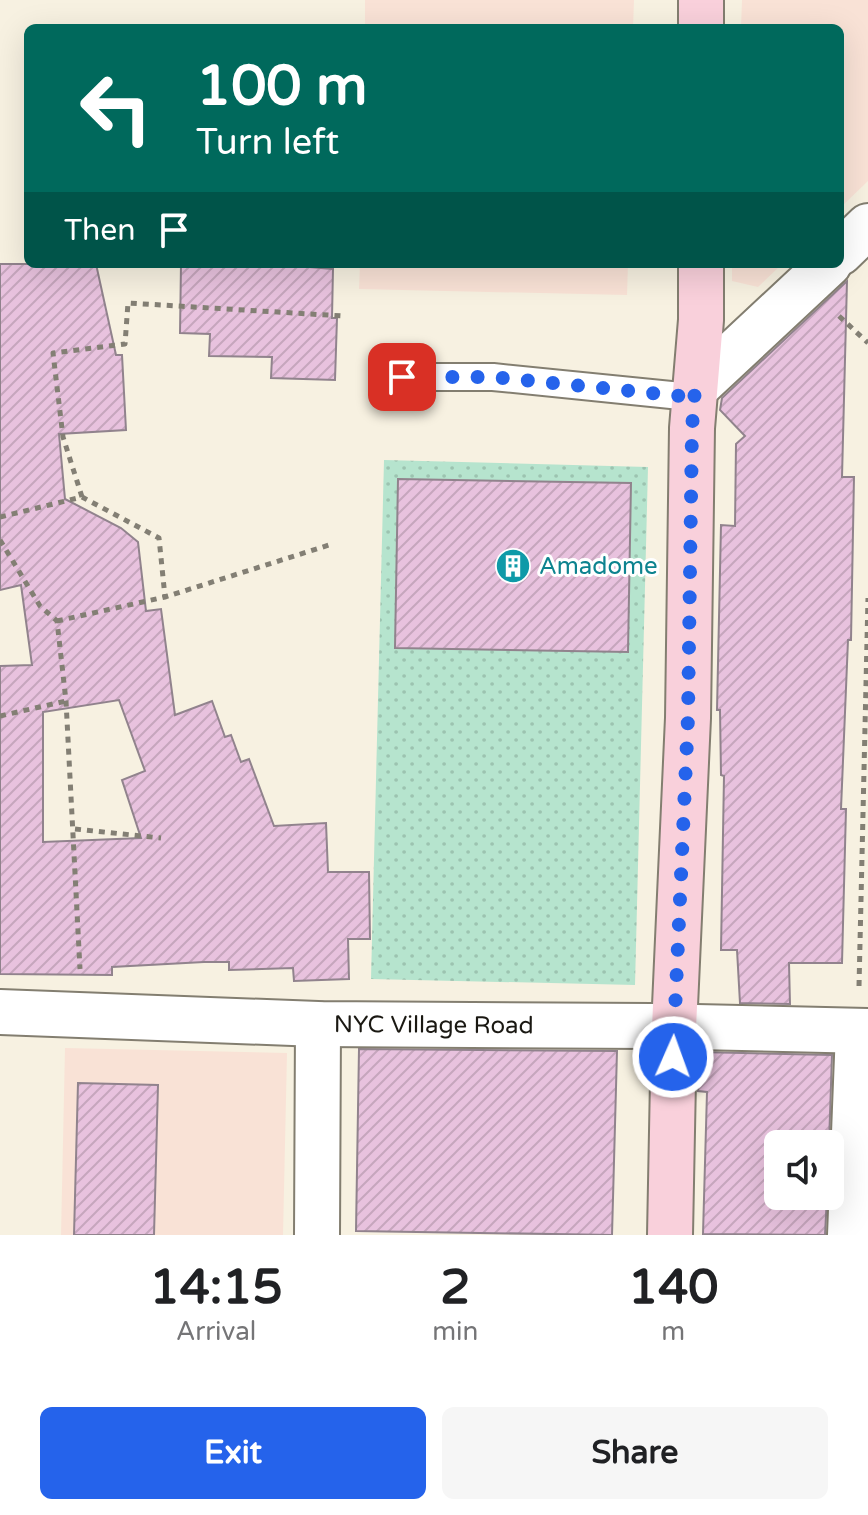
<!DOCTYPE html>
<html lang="en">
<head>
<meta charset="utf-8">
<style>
  :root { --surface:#fff; --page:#f6f6f6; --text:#202124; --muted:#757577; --accent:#2563eb }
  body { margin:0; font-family:"Varela Round",sans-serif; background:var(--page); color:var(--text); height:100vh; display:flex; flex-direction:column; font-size:30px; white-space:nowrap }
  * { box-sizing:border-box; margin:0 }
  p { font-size:26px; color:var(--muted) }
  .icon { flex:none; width:44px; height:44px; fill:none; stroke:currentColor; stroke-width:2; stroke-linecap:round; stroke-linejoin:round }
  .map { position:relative; height:1235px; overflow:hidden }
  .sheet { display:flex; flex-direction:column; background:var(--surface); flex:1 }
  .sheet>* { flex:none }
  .top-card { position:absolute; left:24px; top:24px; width:820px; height:244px; border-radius:12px; box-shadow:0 8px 32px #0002; background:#00695c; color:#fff; overflow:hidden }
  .fabs { position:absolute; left:764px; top:1130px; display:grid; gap:16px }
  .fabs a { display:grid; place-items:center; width:80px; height:80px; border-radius:12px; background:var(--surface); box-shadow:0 8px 32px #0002; font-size:40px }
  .pin { position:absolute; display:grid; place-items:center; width:68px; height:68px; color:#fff; margin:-34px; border-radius:16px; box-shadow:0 4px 12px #0006 }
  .me { position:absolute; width:88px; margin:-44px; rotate:2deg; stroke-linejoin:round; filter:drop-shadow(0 0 6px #0008) }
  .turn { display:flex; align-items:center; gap:28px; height:168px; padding:0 40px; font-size:36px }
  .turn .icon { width:104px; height:104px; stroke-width:2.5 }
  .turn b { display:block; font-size:56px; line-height:68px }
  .then { display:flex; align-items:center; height:76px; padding:0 40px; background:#0003; gap:16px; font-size:30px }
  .eta { display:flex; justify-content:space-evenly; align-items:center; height:136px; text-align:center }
  .eta b { font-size:48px; font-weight:700; line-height:56px }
  .primary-button { display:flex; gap:16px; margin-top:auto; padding:16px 40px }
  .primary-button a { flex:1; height:92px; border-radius:12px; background:var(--accent); color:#fff; font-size:32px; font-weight:700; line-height:92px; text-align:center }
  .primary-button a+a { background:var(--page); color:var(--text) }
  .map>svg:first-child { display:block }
  .education { fill:#f9e2d6 }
  .grass { fill:url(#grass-dots) }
  .building { fill:url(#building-hatch); stroke:#91838d; stroke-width:2; fill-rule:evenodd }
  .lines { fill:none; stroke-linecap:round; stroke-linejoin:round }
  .lane-casing { stroke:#837e70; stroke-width:30 }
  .street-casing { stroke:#837e70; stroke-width:48 }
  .secondary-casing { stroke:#837e70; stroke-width:48 }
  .path { stroke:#837f74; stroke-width:5; stroke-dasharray:6 6; stroke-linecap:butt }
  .lane { stroke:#fff; stroke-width:26 }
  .street { stroke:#fff; stroke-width:44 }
  .secondary { stroke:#f9d0db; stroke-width:44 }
  .route { stroke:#2563eb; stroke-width:14; stroke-dasharray:0 25.2 }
  .labels { text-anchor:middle; stroke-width:6; stroke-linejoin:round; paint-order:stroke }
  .culture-label { font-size:24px; fill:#0d838f; stroke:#fff; text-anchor:start }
  .street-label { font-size:24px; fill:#1a1812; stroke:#fff }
</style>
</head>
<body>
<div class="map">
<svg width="868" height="1235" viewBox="0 0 868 1235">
  <defs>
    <pattern id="grass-dots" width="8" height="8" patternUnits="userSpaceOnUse" patternTransform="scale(2)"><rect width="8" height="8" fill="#b6e4ce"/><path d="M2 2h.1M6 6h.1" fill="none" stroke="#9cc3b0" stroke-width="1.8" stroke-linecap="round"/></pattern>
    <pattern id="building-hatch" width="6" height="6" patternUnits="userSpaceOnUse" patternTransform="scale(2)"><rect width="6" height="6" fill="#e8c2de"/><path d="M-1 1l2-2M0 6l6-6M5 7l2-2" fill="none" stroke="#c6a6bd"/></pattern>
  </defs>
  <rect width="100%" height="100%" fill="#f7f1e1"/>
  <g class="education">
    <path d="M 365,0 L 634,0 L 633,28 L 365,28 Z"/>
    <path d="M 742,0 L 868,0 L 868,181 L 840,208 L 840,28 L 741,28 Z"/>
    <path d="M 360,264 L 628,264 L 627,295 L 359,289 Z"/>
    <path d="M 732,264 L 782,264 L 758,287 L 732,281 Z"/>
    <path d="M 65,1048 L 287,1053 L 283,1235 L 61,1235 Z"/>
  </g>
  <path class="grass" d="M 384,460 L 648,467 L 635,985 L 371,979 Z"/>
  <g class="building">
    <path d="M 0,264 L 96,264 L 116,355 L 122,355 L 126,430 L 59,434 L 65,499 L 121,528 L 138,542 L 146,611 L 161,609 L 175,715 L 212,701 L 225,737 L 231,735 L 241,762 L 249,759 L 274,826 L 326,823 L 328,872 L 369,872 L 370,939 L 348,939 L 349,979 L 294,981 L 293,968 L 229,970 L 229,962 L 204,962 L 112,967 L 112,975 L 0,974 L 0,666 L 32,665 L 21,585 L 0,590 ZM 119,700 L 145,771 L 122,780 L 141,838 L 43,842 L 43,712 Z"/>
    <path d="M 181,264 L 273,264 L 333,269 L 332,318 L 337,318 L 335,380 L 271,378 L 272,357 L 209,356 L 210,334 L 180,333 Z"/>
    <path d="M 847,281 L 842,477 L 854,477 L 851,640 L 848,640 L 841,809 L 846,809 L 842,963 L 789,963 L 790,1004 L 740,1003 L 737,950 L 721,950 L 724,776 L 721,775 L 720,710 L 717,710 L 721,525 L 735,526 L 736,444 L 745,436 L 720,410 L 722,398 Z"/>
    <path d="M 398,479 L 631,483 L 628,652 L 395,648 Z"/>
    <path d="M 359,1049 L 617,1051 L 612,1235 L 356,1231 Z"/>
    <path d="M 699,1052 L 832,1055 L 829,1144 L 778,1144 L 778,1196 L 827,1196 L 825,1235 L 703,1234 L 707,1092 L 698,1091 Z"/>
    <path d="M 78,1083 L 158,1085 L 154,1235 L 74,1235 Z"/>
  </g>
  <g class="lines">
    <g class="lane-casing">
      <path id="lane" d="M 402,377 L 493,377 L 681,396 L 695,389"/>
    </g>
    <g class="street-casing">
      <g id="street">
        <path d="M 840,253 L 868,226"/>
        <path d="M 695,389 L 829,264"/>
        <path id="s1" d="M 0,1012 L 318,1024 L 652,1026 L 868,1031"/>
        <path d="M 317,1235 L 318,1024"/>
        <path d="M 850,1235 L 858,1031"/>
      </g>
    </g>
    <g class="secondary-casing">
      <g id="secondary">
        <path d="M 701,0 L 701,28"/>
        <path d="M 670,1235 L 674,1028 L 688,718 L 692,428 L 701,320 L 701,264"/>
      </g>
    </g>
    <g class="path">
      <path d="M 839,316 L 868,343"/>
      <path d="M 82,497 L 63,437 L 53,353 L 125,344 L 128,303 L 343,316"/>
      <path d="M 0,517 L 82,497 L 159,538 L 165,597"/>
      <path d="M 0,540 L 40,606 L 57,621 L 66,701 L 80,969"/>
      <path d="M 57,621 L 165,597 L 329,545"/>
      <path d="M 0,716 L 66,701"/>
      <path d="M 75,829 L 161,838"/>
      <path d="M 859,986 L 868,598"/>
    </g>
    <use href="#lane" class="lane"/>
    <use href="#street" class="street"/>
    <use href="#secondary" class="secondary"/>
  </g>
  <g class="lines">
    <path class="route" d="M 402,377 L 493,377 L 681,396 L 695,389 L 692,428 L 688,718 L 673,1057"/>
  </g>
  <defs>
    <g id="building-disc" transform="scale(1.8)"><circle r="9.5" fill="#0f9aa8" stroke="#fff"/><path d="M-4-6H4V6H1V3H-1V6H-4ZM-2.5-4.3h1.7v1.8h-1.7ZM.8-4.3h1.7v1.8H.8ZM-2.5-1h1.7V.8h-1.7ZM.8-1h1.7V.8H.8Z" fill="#fff"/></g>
  </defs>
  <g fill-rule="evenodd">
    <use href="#building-disc" x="513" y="566"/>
  </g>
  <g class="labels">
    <g class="culture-label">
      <text x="539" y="574">Amadome</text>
    </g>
    <g class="street-label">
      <text dy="8" stroke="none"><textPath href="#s1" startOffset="434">NYC Village Road</textPath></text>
    </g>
  </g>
</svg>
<div class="fabs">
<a><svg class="icon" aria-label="sound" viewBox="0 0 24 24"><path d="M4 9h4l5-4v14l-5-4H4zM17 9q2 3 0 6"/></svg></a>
</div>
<div class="pin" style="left:402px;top:377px;background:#d93025"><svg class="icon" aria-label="arrive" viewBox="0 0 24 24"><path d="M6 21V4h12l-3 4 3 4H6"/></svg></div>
<svg class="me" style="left:673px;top:1057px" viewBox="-20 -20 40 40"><circle r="17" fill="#2563eb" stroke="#fff" stroke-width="3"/><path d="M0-11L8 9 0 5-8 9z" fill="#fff"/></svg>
<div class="top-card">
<div class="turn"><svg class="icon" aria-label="left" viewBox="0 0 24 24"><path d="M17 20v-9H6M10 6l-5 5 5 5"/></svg><div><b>100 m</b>Turn left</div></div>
<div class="then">Then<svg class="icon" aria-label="arrive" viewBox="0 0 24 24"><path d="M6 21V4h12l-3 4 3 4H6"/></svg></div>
</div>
</div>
<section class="sheet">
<div class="eta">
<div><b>14:15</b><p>Arrival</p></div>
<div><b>2</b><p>min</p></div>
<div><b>140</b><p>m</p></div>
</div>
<div class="primary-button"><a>Exit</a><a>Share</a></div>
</section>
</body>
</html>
